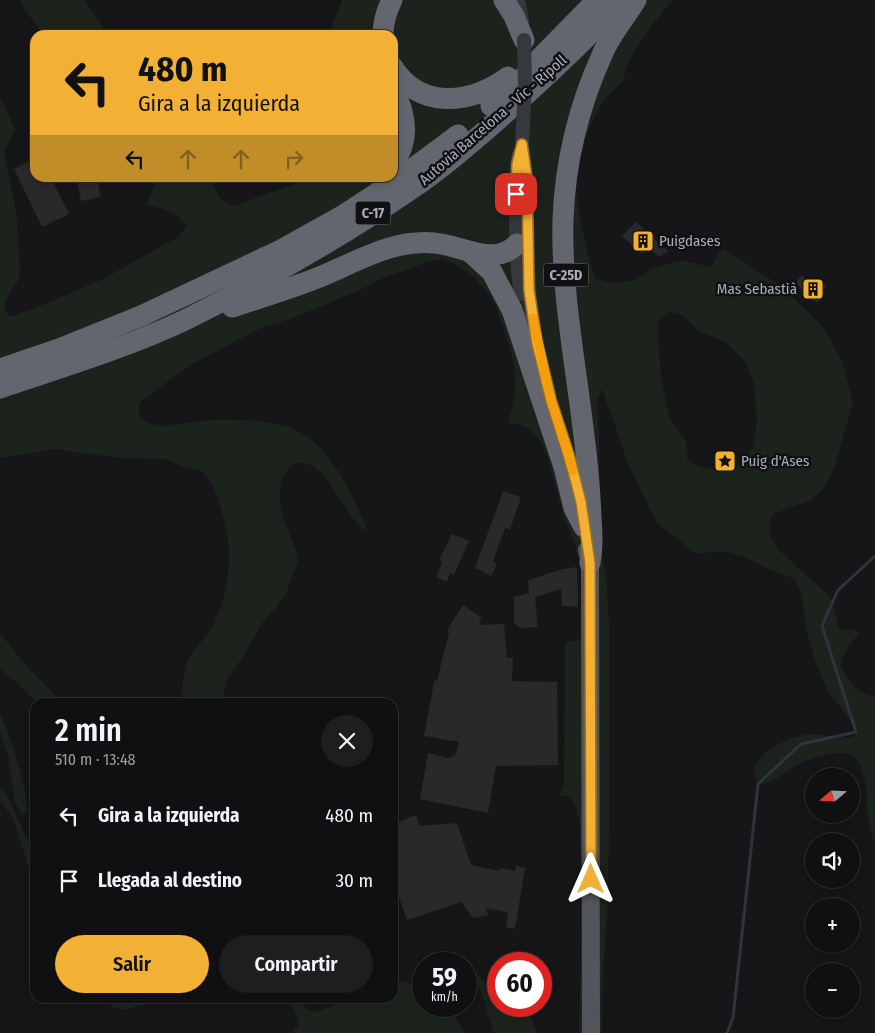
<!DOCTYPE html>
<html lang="es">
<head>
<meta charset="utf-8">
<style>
  :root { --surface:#101012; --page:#1e1e20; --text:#f1f3f6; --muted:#9c9d9f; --line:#303032; --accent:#f2b134 }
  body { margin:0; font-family:"Fira Sans Condensed",sans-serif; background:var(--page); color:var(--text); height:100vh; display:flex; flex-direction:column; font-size:19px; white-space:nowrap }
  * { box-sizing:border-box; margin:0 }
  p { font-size:16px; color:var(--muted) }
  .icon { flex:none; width:28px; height:28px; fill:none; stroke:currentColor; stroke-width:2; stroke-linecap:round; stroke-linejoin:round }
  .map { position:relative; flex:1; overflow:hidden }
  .sheet { position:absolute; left:30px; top:698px; width:368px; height:305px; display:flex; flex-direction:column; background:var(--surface); border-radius:15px; box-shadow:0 2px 8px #0003,0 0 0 1px var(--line) }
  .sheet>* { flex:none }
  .hud { position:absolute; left:30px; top:30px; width:368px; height:152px; border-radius:15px; box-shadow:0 2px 8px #0003,0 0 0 1px var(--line); background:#f2b134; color:#111; overflow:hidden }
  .needle { width:32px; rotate:251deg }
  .tools { position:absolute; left:805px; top:768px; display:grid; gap:10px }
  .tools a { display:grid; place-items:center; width:55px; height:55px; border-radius:50%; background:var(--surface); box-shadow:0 2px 8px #0003,0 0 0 1px var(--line); font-size:25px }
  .speed { position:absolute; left:412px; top:952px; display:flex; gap:10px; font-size:25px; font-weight:700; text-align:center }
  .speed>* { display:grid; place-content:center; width:65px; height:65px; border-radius:50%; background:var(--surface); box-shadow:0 2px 8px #0003,0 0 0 1px var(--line); line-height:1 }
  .speed small { font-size:12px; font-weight:400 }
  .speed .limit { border:8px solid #d22; background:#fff; color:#111 }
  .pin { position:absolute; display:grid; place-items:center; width:42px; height:42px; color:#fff; margin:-21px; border-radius:10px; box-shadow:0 2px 8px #0006 }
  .me { position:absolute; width:55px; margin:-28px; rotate:0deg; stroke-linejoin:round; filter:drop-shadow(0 0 4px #0008) }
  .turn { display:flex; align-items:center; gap:18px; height:105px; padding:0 25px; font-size:22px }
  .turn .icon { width:65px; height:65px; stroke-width:2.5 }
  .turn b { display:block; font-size:35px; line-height:42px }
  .lanes { display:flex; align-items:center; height:48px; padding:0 25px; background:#0003; justify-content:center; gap:25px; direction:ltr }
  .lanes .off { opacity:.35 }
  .round { display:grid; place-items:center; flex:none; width:52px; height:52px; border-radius:26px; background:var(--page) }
  .summary { display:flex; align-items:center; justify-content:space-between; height:85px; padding:0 25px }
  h1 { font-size:30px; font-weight:600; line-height:38px }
  .action { display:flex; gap:10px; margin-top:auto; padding:10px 25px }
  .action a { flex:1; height:58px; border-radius:30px; background:var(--accent); color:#111; font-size:20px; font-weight:600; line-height:58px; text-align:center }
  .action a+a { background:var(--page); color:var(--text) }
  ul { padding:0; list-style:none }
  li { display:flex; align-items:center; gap:15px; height:65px; padding:0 25px }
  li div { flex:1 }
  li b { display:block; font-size:19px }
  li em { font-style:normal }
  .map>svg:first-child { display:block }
  .green { fill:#1c231d; fill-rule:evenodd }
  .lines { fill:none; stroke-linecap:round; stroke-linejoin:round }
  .stream { stroke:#2c353c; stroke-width:3 }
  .building { fill:#29292c }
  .minor { stroke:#37383d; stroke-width:14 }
  .major { stroke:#53555c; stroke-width:18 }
  .highway { stroke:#63666e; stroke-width:21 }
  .minor-bridge { stroke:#37383d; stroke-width:14 }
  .route-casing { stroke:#9d7322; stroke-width:12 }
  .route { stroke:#f2b134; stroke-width:9 }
  .slow { stroke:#f59e0b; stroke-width:9 }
  .labels { text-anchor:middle; stroke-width:5; stroke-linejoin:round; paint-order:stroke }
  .shield { fill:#111113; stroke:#7b7e86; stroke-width:1 }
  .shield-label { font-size:14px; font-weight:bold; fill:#a8adb8 }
  .street-label { font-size:15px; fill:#a8adb8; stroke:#111113 }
  .poi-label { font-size:15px; fill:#a8adb8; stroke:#111113; text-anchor:start }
</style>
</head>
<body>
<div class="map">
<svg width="875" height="1033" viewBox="0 0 875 1033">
  <rect width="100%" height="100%" fill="#161618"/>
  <g class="green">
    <path d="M 20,0 L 84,0 L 105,29 L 112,35 L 44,35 L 25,10 Z"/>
    <path d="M 342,0 L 673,0 C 658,16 624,58 624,80 C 617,87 608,94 603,102 C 591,121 579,151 576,173 C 574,198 587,255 595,278 L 610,283 L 636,280 L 651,269 L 681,260 L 711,267 L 722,248 L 781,286 L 822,326 L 842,360 L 853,402 L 834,469 L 825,487 L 810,501 L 773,514 C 766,526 771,540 779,550 L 830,597 L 834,608 L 838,626 L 842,630 L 855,629 L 859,633 C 851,643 843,652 841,666 C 849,681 857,694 875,696 L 875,843 C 861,818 875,758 845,753 C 829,752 807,759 794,767 C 782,773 771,787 757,783 C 756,778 754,772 755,767 C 760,749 796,734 813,734 C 827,734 842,742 855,736 C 855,717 834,704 826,687 C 819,674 810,646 807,632 C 803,612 805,598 795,579 L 768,569 L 745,557 L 727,552 L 695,553 L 657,523 L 629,466 L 602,389 L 597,400 L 599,436 L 600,544 L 606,576 L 609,623 L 609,829 L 608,895 L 603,971 L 602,1033 L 579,1033 C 580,973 584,912 580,852 C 580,839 581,823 577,810 C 574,801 569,793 559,796 L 564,784 L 565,642 L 582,640 L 583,584 L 575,544 L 565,520 L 549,462 L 541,442 L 532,431 L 521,425 L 508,422 C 524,373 510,348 494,302 L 490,295 L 474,277 L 455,264 L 442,259 L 428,262 L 385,277 L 358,291 L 293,318 L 258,329 L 189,366 L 140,402 C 136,416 144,423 157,426 C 163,427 170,425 176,424 C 189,422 201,421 214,420 C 238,419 275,420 296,430 C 330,446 355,497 367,531 C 343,519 326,454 296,464 C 289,466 284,473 282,480 C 274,506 289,530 297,554 L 298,562 L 295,569 L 284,598 L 262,623 L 243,657 L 228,677 L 224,693 L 226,702 L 182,702 C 182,692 184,667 189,658 C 195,646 208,637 214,624 C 231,587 234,545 220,506 C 216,494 213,478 200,471 C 195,468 187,468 182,466 C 175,464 171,461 164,459 L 120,458 L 54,449 L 0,458 L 0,97 L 15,130 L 4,152 L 16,211 L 20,267 L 19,279 L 7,298 L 4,307 L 8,315 L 13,316 L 31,310 L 103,279 L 176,238 L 187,227 C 179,213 162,208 147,205 L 156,178 L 213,178 C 215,192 219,202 234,206 L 292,185 L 306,178 L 392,178 L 392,35 L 331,35 L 332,27 ZM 669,312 L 684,316 L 698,331 L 725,342 L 745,361 L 754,384 L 757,421 L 753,447 L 735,470 C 718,470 701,471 687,459 L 686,441 L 669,417 L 661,376 L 657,322 Z"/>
    <path d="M 0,633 L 23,662 L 62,702 L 37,702 L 0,668 Z"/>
    <path d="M 0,713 C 8,729 30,795 26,811 L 23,814 L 20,812 L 15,802 L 8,756 L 0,734 Z"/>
    <path d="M 0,788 L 7,795 L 35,857 L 35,901 L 31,874 L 13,819 L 0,800 Z"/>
    <path d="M 469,966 L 499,995 L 499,1006 L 525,1006 L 538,1033 L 494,1033 L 479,986 Z"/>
    <path d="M 393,981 L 405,982 L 424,988 L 424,1006 L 447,1006 L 456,1018 L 465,1033 L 291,1033 L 299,1024 L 296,1014 L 287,998 L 295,998 L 306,1009 L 317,1012 L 349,998 L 392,998 Z"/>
    <path d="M 102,998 L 166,998 L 124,1010 L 113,1008 Z"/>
  </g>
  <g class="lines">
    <path class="stream" d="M 727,1033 L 733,1018 L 758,784 L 801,744 L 856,732 L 822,626 L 838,590 L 875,556"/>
  </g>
  <g class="building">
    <path d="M 35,159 L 35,178 L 51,178 L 69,214 L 42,227 L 14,169 Z"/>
    <path d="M 76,178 L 97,178 L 101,197 L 81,201 Z"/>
    <path d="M 636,222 L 668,251 L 659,257 L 648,247 L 642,254 L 622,236 Z"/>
    <path d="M 802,275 L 814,286 L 819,280 L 826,286 L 820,293 L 824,296 L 817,303 L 795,283 Z"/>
    <path d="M 503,491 L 521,497 L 510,530 L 505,528 L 493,561 L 497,565 L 491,576 L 475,568 Z"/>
    <path d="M 452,534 L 469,541 L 454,575 L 450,573 L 447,582 L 436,577 L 442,562 L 439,560 Z"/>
    <path d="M 577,567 L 578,607 L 562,606 L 561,589 L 535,597 L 538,627 L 520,628 L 514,623 L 514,597 L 529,593 L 528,580 L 563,569 Z"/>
    <path d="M 463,605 L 482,618 L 478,625 L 504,624 L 507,658 L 513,658 L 512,681 L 557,682 L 558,765 L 496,766 L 488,813 L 420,799 L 428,753 L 448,758 L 455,756 L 459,742 L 424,736 L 434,682 L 437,680 L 449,633 L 447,630 Z"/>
    <path d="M 416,815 L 420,826 L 457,823 L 471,865 L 500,871 L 501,868 L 515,871 L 516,866 L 525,868 L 515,929 L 506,927 L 508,912 L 486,908 L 488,915 L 473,918 L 461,902 L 407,920 L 392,878 L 392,824 Z"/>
  </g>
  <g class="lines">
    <g class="minor">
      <path d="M 518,0 L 522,22"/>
      <path d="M 522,144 C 529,192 526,240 529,289 C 531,324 541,360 549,394"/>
      <path d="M 519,154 C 515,171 516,188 516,205 C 516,235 516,265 521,294"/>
    </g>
    <path class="major" d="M 587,550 L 590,563 L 591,1033"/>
    <g class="highway">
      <path d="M 504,0 L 514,16 L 524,40"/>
      <path d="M 383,35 C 383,22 386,12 392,0"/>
      <path d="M 392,66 C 420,111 471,104 508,77"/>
      <path d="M 392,88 C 407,114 410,141 392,166"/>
      <path d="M 491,106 L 529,72 L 538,60 L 597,0"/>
      <path d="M 469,251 L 492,272 L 512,310 L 564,467 L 574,508 L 584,527"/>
      <path d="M 232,307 C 262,297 293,288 322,276 C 358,261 394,239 434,243 C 462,245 494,268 517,244"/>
      <path d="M 0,369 L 59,349 L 141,316 L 281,250 L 342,216 L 403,176 L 458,135"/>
      <path d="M 0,388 C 62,367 126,348 185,320 C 266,280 346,234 420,183 C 449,163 476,139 502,116 C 544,79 585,41 622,0"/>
      <path d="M 590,563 C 593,548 592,534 591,518 C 590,488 587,458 583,428 C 575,361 561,287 563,220 C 565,163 579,106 602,55 C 610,35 625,18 636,0"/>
    </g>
    <path class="minor-bridge" d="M 522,144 L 525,84 L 524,40"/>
  </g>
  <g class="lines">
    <g class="route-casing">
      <path id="route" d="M 516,194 L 517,164 L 522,144 L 527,178 L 529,290 L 537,343 L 551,400 L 569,455 L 581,502 L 590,563 L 591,879"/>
    </g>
    <use href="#route" class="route"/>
    <path class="slow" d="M 533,318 L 551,400 L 573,471"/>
  </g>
  <defs>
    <g id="building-square" transform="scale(1.125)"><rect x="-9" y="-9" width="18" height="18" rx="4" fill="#f2b134" stroke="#111113"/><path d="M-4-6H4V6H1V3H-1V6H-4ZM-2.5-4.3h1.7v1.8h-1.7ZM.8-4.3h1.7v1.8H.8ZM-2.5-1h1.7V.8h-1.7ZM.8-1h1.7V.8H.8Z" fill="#111"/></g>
    <g id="sight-square" transform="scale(1.125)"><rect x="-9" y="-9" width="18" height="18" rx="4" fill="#f2b134" stroke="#111113"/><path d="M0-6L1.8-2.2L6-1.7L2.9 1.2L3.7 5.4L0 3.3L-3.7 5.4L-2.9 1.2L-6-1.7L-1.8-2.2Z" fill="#111"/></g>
  </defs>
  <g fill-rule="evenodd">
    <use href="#building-square" x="643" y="241"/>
    <use href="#building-square" x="813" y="289"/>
    <use href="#sight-square" x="725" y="461"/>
  </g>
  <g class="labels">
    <g class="shield">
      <rect x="355.5" y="201.5" width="35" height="23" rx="4"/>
      <rect x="543.5" y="263.5" width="45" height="23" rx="4"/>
    </g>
    <g class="shield-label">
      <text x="373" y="218">C-17</text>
      <text x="566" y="280">C-25D</text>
    </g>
    <g class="street-label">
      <text transform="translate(493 120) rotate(-41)" y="5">Autovia Barcelona - Vic - Ripoll</text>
    </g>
    <g class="poi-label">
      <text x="659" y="246">Puigdases</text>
      <text x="797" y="294" text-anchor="end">Mas Sebastià</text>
      <text x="741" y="466">Puig d'Ases</text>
    </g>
  </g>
</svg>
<div class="tools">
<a><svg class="needle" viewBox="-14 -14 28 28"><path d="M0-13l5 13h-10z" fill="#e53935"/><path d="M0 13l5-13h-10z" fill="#9c9d9f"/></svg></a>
<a><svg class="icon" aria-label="sound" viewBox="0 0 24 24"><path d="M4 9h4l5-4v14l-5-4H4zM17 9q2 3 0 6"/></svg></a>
<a>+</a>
<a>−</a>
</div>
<div class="speed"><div>59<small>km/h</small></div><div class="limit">60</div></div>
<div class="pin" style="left:516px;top:194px;background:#d93025"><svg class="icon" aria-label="arrive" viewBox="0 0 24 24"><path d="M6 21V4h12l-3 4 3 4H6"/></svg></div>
<svg class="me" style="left:591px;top:879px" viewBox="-20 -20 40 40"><path d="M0-17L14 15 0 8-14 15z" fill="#f2b134" stroke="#fff" stroke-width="4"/></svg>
<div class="hud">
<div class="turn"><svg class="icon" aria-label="left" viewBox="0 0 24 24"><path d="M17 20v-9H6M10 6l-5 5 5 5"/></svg><div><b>480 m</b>Gira a la izquierda</div></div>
<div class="lanes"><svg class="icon" aria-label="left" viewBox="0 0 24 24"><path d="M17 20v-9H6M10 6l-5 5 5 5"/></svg><svg class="icon off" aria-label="ahead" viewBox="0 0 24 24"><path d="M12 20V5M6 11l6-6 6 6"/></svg><svg class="icon off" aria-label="ahead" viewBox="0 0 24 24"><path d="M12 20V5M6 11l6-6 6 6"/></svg><svg class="icon off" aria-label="right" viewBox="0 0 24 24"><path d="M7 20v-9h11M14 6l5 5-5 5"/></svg></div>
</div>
<section class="sheet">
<div class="summary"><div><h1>2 min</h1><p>510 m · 13:48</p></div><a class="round"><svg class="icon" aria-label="close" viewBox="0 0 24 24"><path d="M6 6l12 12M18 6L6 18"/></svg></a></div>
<ul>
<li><svg class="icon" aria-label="left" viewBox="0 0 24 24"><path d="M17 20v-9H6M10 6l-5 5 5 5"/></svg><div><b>Gira a la izquierda</b></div><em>480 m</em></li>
<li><svg class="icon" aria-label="arrive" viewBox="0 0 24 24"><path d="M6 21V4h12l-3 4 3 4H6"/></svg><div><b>Llegada al destino</b></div><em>30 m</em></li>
</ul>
<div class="action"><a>Salir</a><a>Compartir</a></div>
</section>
</div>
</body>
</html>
